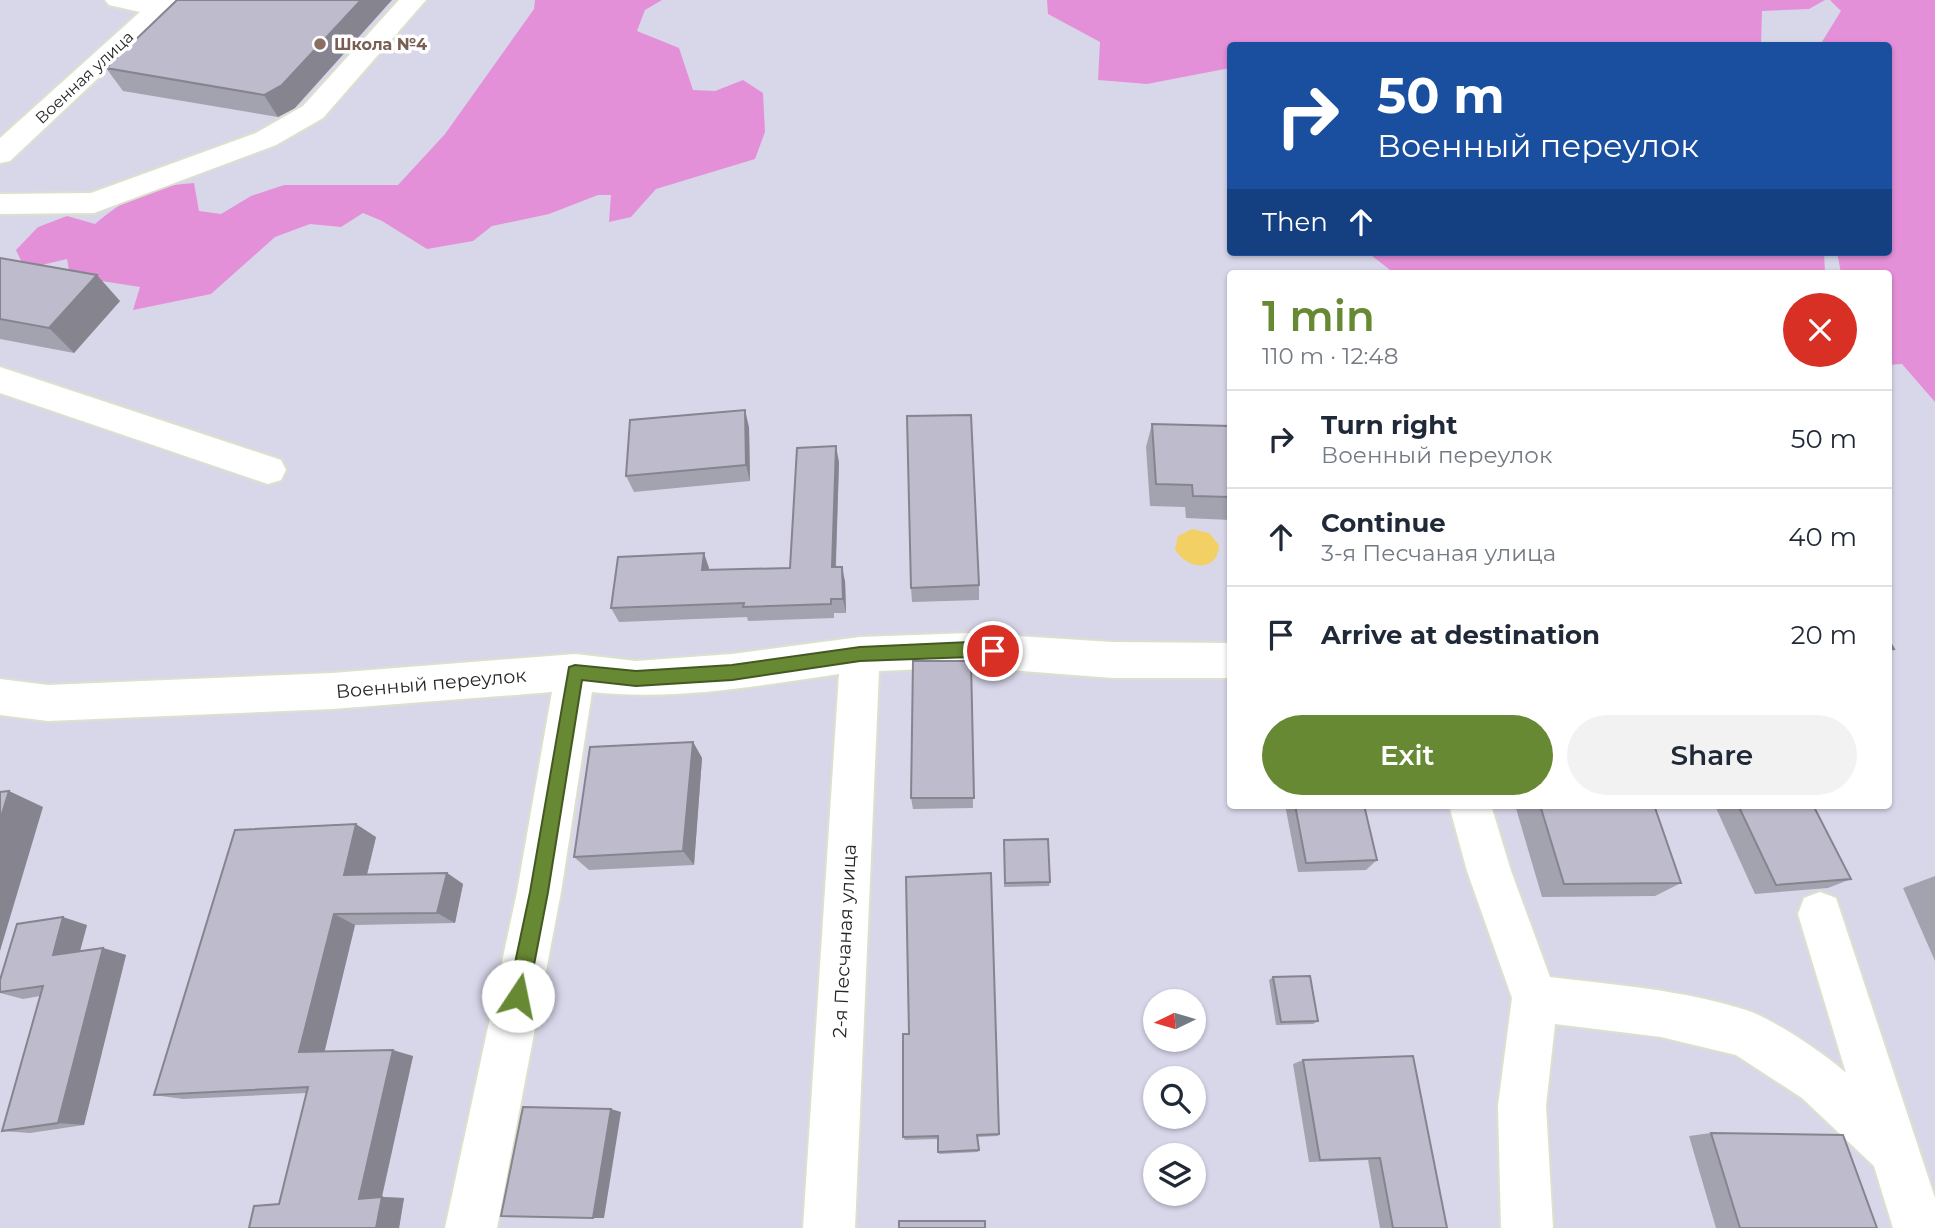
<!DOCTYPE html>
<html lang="en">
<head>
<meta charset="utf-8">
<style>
  :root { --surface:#fff; --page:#f2f2f3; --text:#1f2937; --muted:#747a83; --line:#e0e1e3; --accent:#678933 }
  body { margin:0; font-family:Montserrat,sans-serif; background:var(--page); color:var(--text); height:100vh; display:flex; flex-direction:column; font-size:26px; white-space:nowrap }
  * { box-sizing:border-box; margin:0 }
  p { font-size:23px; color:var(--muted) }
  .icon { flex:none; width:38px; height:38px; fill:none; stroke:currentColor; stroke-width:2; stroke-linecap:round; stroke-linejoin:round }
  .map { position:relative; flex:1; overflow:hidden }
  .side { position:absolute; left:1227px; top:270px; width:665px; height:539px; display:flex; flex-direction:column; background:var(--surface); border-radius:7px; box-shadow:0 2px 5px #0004 }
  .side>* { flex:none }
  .top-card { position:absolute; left:1227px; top:42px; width:665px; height:214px; border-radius:7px; box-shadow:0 2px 5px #0004; background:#1a4fa0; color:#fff; overflow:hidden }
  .needle { width:46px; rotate:265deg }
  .tools { position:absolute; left:1143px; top:989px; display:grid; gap:14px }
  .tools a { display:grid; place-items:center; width:63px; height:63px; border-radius:50%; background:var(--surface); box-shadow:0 2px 5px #0004; font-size:35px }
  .pin { position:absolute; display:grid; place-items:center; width:60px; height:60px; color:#fff; margin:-30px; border:4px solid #fff; border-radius:50%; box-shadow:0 2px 7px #0007 }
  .me { position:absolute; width:77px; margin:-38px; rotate:11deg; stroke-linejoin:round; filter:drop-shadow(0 0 5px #0008) }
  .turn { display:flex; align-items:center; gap:24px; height:147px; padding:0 35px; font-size:32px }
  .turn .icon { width:91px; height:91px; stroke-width:2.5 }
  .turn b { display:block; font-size:49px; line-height:60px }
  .then { display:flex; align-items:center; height:66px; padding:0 35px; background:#0003; gap:14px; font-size:26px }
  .round { display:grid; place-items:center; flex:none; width:74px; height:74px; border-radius:37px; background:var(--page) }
  .headline { display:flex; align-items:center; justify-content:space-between; height:119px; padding:0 35px }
  h1 { font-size:42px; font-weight:600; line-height:52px; color:var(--accent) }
  .button { display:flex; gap:14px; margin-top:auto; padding:14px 35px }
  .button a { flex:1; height:80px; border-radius:42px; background:var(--accent); color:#fff; font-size:28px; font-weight:600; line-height:80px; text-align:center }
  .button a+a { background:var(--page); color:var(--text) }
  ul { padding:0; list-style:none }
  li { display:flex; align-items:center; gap:21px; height:98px; padding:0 35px; border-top:2px solid var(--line) }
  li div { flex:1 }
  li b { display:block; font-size:26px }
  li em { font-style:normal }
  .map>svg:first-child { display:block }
  .green { fill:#e490d8 }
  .water { fill:#f3d064 }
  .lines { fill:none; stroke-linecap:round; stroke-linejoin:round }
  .minor-casing { stroke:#dbe1cc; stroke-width:4 }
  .minor { fill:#fff; fill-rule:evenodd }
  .wall { fill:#a3a2af }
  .shaded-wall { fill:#85848f }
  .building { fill:#bebccc; stroke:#85848f; stroke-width:2 }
  .route { fill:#678933; stroke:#435921; stroke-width:2 }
  .education-dot { fill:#8d6e63; stroke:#fff; stroke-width:2.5 }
  .labels { text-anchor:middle; stroke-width:7; stroke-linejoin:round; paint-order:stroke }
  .far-education-label { font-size:16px; font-weight:bold; fill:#785e54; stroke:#fff; text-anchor:start }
  .far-street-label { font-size:16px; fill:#272727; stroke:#fff }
  .street-label { font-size:19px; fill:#272727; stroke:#fff }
</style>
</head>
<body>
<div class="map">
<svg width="1935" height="1228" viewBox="0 0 1935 1228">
  <rect width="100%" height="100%" fill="#d8d7ea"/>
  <g class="green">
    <path d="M 535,0 L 662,0 L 645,10 L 637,31 L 679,48 L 693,90 L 715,91 L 743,80 L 763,93 L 765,132 L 755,159 L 656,189 L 631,217 L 609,222 L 611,195 L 598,195 L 549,214 L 492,226 L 473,241 L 427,249 L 382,221 L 363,213 L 341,227 L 310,224 L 275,237 L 211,294 L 133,310 L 140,287 L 70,276 L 67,259 L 25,269 L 16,250 L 38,227 L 67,216 L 95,224 C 130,195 149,186 194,183 L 199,211 L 221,214 L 251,196 L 284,185 L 398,185 L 445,134 L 534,9 Z"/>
    <path d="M 1047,0 L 1825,0 L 1809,9 L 1762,11 L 1761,45 L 1230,46 L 1230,68 L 1147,84 L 1098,80 L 1100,42 L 1048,14 Z"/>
    <path d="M 1830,0 L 1935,0 L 1935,402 L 1902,364 L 1888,365 L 1888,273 L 1841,273 L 1837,252 L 1888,252 L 1888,46 L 1820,45 L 1841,11 Z"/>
    <path d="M 1367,252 L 1824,252 L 1825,273 L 1394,273 Z"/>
  </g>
  <path class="water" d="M 1192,529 L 1209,533 L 1219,545 C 1218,573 1186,570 1175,549 L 1178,536 Z"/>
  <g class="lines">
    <g class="minor-casing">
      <g id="minor">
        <path d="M 105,0 L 181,0 L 10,161 L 0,163 L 0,138 L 140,12 L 109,5 Z"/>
        <path d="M 399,0 L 426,0 L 323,118 L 276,145 L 94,213 L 0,214 L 0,194 L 91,193 L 256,133 L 303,106 Z"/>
        <path d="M 0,367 L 281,460 L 286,470 L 281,480 L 268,484 L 0,393 Z"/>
        <path d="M 970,633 L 1113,642 L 1230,643 L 1230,678 L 1113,678 L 970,667 L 879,671 L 855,1228 L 803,1228 L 839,674 C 757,686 675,701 592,692 L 561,892 L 497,1228 L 445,1228 L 517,892 L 552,692 L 332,709 L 48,721 L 0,715 L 0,679 L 48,685 L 332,673 L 575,654 L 636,661 L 732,654 L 860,637 Z"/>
        <path d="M 1449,805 L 1491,805 L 1511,871 L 1550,977 C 1616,985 1683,990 1746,1010 C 1773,1019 1824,1053 1846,1073 L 1798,914 L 1804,898 L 1820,892 L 1836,898 L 1935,1198 L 1935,1228 L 1893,1228 L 1874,1166 L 1802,1098 L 1736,1055 L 1661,1037 L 1555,1024 L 1546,1106 L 1553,1228 L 1501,1228 L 1498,1106 L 1512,998 L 1467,871 Z"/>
      </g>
    </g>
    <use href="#minor" class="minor"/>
  </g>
  <g class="wall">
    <path d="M 177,0 L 295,108 L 278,117 L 123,91 L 106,68 Z"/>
    <path d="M 0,258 L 120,301 L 74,353 L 0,339 Z"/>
    <path d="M 1152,424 L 1230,426 L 1230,520 L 1186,518 L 1185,507 L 1150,506 L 1146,447 Z"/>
    <path d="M 749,427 L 750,481 L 634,492 L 626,476 Z"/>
    <path d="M 839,462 L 836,567 L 845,581 L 846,613 L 834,613 L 834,618 L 748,621 L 747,617 L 619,622 L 611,608 L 709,568 L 709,570 L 790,568 Z"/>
    <path d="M 979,585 L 979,600 L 912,602 L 911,588 Z"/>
    <path d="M 971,661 L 973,808 L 913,809 L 911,798 Z"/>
    <path d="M 693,742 L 702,758 L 694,865 L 589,870 L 574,857 Z"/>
    <path d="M 1285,805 L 1364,805 L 1377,860 L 1366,870 L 1298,872 Z"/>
    <path d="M 1515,805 L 1654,805 L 1681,883 L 1655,896 L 1542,897 Z"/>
    <path d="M 1722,805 L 1738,805 L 1851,879 L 1828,888 L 1755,894 L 1716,808 Z"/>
    <path d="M 376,837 L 367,875 L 447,873 L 463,884 L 455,923 L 355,925 L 324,1052 L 413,1056 L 382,1197 L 404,1198 L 399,1228 L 249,1228 L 279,1204 L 307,1093 L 183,1099 L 154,1095 Z"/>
    <path d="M 1004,840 L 1050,882 L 1049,886 L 1004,887 Z"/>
    <path d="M 1935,876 L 1935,961 L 1903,888 Z"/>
    <path d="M 87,925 L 80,951 L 103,948 L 126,955 L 84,1125 L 30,1133 L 2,1131 L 40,996 L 23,999 L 0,993 L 0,980 Z"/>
    <path d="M 1273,977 L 1318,1021 L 1313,1024 L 1276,1025 L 1269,980 Z"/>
    <path d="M 1303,1060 L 1447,1228 L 1380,1228 L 1368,1160 L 1309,1162 L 1293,1064 Z"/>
    <path d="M 1711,1133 L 1877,1228 L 1716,1228 L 1689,1136 Z"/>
    <path d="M 999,1134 L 998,1136 L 978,1137 L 978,1152 L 939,1154 L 938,1139 L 905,1140 L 903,1137 Z"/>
  </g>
  <g class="shaded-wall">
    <path d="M 361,0 L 392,0 L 295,108 L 278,117 L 264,95 Z"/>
    <path d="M 97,275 L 120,301 L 74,353 L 49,328 Z"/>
    <path d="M 745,410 L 749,427 L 750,481 L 746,465 Z"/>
    <path d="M 836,446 L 839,462 L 835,581 L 832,567 Z"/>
    <path d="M 704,553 L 709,568 L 708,585 L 702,570 Z"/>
    <path d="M 842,567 L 845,581 L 846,613 L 843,599 Z"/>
    <path d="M 693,742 L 702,758 L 694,865 L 683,851 Z"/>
    <path d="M 9,791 L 43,807 L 0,951 L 0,820 Z"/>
    <path d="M 356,824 L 376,837 L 364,886 L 344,875 Z"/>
    <path d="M 447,873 L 463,884 L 455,923 L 437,913 Z"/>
    <path d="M 334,914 L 355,925 L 323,1058 L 299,1052 Z"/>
    <path d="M 63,917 L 87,925 L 77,962 L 53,955 Z"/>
    <path d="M 103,948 L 126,955 L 84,1125 L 58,1123 Z"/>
    <path d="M 393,1050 L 413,1056 L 381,1200 L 359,1199 Z"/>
    <path d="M 611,1109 L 621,1112 L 604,1218 L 593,1218 Z"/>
    <path d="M 382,1197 L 404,1198 L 399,1228 L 376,1228 Z"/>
  </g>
  <g class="building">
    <path d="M 177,0 L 361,0 L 282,85 L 264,95 L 106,68 Z"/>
    <path d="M 0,258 L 97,275 L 49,328 L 0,319 Z"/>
    <path d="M 745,410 L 746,465 L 626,476 L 630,420 Z"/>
    <path d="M 971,415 L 979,585 L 911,588 L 907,416 Z"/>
    <path d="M 1152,424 L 1230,426 L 1230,497 L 1193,496 L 1192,485 L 1156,484 Z"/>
    <path d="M 836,446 L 832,567 L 842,567 L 843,599 L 831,599 L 831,604 L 743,607 L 744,603 L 611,608 L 618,557 L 704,553 L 702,570 L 790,568 L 797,448 Z"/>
    <path d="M 1888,639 L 1894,649 L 1888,650 Z"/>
    <path d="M 913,661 L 971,661 L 974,798 L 911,798 Z"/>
    <path d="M 693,742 L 683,851 L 574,857 L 590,747 Z"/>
    <path d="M 9,791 L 0,820 L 0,792 Z"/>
    <path d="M 1295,805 L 1364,805 L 1377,860 L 1306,863 Z"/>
    <path d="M 1540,805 L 1654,805 L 1681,883 L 1564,884 Z"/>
    <path d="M 1738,805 L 1813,805 L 1851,879 L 1776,885 Z"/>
    <path d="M 356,824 L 344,875 L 447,873 L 437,913 L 334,914 L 299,1052 L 393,1050 L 359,1199 L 382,1197 L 376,1228 L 249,1228 L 254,1206 L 279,1204 L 308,1087 L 154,1095 L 235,830 Z"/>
    <path d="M 1048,839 L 1050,882 L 1005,883 L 1004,840 Z"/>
    <path d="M 991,873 L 999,1134 L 977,1135 L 979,1150 L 938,1152 L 938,1136 L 903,1137 L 903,1034 L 909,1034 L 906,877 Z"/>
    <path d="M 63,917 L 53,955 L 103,948 L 58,1123 L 2,1131 L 43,986 L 0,992 L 0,980 L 17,924 Z"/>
    <path d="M 1310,976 L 1318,1021 L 1281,1022 L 1273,977 Z"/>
    <path d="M 1413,1056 L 1447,1228 L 1393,1228 L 1380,1158 L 1320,1160 L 1303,1060 Z"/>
    <path d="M 523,1107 L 611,1109 L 593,1218 L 501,1216 Z"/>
    <path d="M 1711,1133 L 1843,1135 L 1877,1228 L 1740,1228 Z"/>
    <rect x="899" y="1221" width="86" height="7"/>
  </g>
  <path class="route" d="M 970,642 L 999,646 L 1002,651 L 999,656 L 860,661 L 732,680 L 636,686 L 582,680 L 548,892 L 528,996 L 525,1002 L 518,1005 L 511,1002 L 508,996 L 530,892 L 569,667 L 575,665 L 636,671 L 732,665 L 860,647 Z"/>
  <circle class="education-dot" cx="320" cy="44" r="7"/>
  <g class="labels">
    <g class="far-education-label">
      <text x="334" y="50">Школа №4</text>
    </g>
    <g class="far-street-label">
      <text transform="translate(84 77) rotate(-43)" y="6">Военная улица</text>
    </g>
    <g class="street-label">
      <text transform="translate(431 683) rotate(-5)" y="7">Военный переулок</text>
      <text transform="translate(844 941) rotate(-87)" y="7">2-я Песчаная улица</text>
    </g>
  </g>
</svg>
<div class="tools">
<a><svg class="needle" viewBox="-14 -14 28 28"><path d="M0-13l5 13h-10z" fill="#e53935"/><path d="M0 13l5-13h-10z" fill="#747a83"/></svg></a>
<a><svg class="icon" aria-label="search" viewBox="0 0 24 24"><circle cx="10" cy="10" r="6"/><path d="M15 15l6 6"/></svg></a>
<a><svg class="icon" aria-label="layers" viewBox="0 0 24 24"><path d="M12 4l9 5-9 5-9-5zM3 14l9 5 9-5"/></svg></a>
</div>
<div class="pin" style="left:993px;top:651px;background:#d93025"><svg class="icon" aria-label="arrive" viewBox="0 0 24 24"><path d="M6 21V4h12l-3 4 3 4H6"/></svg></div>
<svg class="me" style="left:518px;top:996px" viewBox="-20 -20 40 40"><circle r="19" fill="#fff"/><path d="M0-13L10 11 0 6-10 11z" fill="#678933"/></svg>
<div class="top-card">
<div class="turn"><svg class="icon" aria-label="right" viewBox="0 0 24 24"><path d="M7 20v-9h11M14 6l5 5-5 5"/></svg><div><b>50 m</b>Военный переулок</div></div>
<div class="then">Then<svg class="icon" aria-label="ahead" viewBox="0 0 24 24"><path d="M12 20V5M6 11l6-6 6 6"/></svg></div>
</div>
<section class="side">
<div class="headline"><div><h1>1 min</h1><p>110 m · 12:48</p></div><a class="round" style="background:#d93025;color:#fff"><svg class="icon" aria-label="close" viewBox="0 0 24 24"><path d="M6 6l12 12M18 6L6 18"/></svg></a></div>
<ul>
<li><svg class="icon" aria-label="right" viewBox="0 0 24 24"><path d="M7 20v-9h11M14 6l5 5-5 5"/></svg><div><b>Turn right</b><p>Военный переулок</p></div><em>50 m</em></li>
<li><svg class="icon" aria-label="ahead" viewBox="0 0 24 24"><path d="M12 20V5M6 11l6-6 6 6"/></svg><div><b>Continue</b><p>3-я Песчаная улица</p></div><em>40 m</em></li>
<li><svg class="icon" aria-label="arrive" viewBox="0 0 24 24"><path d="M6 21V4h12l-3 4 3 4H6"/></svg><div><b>Arrive at destination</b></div><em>20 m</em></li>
</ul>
<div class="button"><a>Exit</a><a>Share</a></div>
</section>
</div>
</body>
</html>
